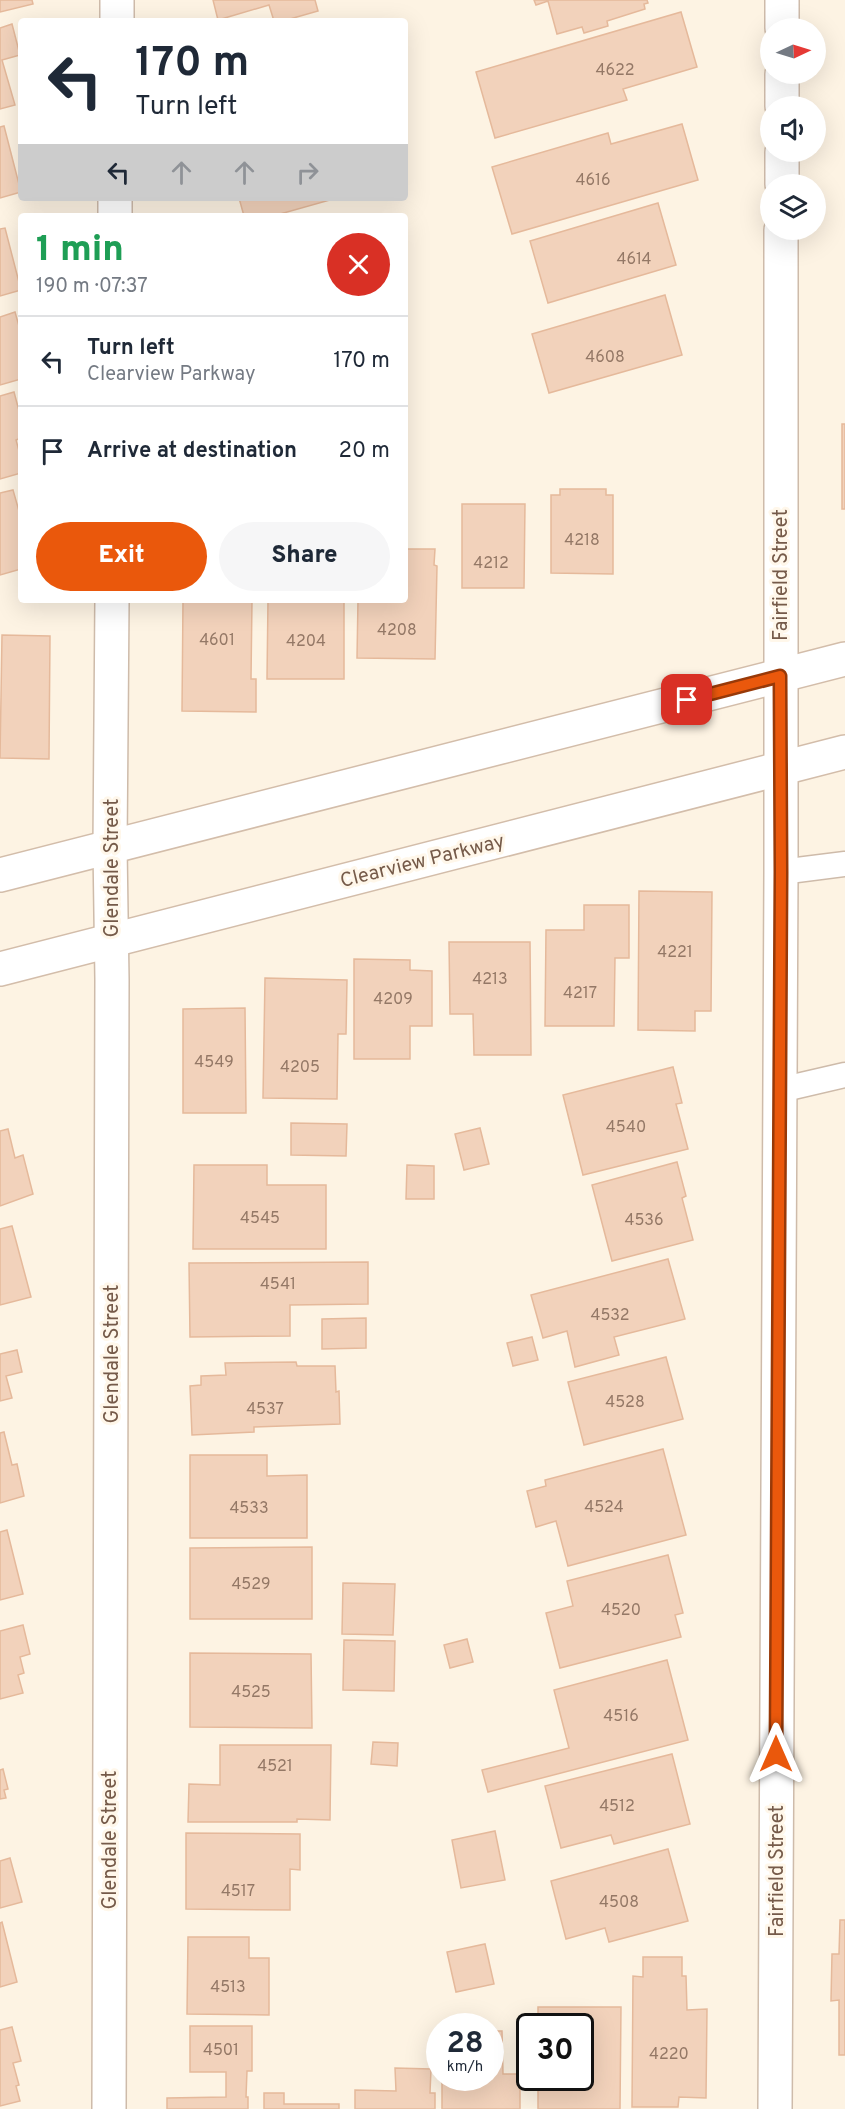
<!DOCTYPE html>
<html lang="en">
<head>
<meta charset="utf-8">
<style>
  :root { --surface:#fff; --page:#f6f6f7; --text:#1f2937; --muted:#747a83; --line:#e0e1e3; --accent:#ea580c }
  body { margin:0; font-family:Overpass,sans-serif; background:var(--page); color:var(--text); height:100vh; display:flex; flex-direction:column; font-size:22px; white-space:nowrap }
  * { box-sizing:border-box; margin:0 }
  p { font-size:20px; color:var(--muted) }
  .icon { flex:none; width:33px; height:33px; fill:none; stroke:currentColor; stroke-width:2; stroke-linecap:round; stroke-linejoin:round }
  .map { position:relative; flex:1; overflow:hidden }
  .sheet { position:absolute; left:18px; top:213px; width:390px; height:390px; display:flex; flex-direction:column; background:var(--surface); border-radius:6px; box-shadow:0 6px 24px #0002 }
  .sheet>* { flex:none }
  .guide { position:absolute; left:18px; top:18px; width:390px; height:183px; border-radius:6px; box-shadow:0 6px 24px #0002; background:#fff; color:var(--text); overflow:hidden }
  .needle { width:39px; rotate:86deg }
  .fabs { position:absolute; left:760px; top:18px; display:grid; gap:12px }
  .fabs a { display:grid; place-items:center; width:66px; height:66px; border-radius:50%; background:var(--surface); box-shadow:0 6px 24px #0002; font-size:30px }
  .speed { position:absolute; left:426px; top:2013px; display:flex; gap:12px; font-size:30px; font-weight:700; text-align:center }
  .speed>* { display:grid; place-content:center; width:78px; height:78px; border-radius:50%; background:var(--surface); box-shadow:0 6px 24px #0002; line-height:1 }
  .speed small { font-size:15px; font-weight:400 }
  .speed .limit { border:3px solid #111; border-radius:9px; background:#fff; color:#111 }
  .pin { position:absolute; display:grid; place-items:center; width:51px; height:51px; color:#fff; margin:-26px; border-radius:12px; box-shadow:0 3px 9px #0006 }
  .me { position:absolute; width:66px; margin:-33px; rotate:0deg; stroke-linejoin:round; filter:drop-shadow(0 0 4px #0008) }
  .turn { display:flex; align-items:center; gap:21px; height:126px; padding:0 18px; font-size:27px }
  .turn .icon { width:78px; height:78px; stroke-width:2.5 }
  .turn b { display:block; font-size:42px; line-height:51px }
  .lanes { display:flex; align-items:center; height:57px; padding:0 18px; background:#0003; justify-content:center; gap:30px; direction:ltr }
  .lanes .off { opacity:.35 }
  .round { display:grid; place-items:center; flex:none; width:63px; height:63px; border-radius:32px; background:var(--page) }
  .headline { display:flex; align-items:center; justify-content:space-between; height:102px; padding:0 18px }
  h1 { font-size:36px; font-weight:800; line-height:45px; color:#1e9e55 }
  .button { display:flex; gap:12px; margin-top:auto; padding:12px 18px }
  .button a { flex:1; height:69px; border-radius:36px; background:var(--accent); color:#fff; font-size:24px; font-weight:800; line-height:69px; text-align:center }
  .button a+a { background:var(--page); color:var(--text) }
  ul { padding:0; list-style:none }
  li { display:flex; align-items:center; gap:18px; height:90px; padding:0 18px; border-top:2px solid var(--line) }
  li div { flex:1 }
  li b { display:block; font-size:22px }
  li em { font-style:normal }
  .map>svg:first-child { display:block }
  .building { fill:#f2d2bb; stroke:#e5b99b; stroke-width:1.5 }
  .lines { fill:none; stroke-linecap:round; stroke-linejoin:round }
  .service-casing { stroke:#cebbaa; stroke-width:27 }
  .minor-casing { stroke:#cebbaa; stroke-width:36 }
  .secondary-casing { stroke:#d3bdaa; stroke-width:36 }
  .service { stroke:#fff; stroke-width:24 }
  .minor { stroke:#fff; stroke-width:33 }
  .secondary { stroke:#fff; stroke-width:33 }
  .route-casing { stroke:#983908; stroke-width:15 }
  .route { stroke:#ea580c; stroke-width:10 }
  .labels { text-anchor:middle; stroke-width:6; stroke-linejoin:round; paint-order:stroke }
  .number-label { font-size:16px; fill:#947866 }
  .street-label { font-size:20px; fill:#755a49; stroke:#fff7ea }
</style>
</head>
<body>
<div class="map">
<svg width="845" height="2109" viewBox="0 0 845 2109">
  <rect width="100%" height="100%" fill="#fdf3e3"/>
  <g class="building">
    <path d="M 0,0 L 32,0 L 33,4 L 0,12 Z"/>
    <path d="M 213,0 L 315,0 L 318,11 L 283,21 L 274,21 L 269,5 L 218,20 Z"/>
    <path d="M 534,0 L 647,0 L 648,3 L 644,4 L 645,9 L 607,21 L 608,26 L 584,33 L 582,27 L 557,34 L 548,1 L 536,5 Z"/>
    <path d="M 681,12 L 697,67 L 623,89 L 627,100 L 495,138 L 476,72 Z"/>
    <path d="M 12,24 L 20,55 L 2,60 L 15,105 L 0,109 L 0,28 Z"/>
    <path d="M 682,124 L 698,180 L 512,234 L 492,167 L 608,133 L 611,144 Z"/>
    <path d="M 4,126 L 21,192 L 0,198 L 0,127 Z"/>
    <path d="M 239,198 L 330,198 L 330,200 L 273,216 L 244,216 Z"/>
    <path d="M 658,203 L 676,265 L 548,303 L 530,241 Z"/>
    <path d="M 5,228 L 21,290 L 0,296 L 0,229 Z"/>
    <path d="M 665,295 L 682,355 L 549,393 L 532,334 Z"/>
    <path d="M 15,312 L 21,333 L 21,379 L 0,385 L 0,317 Z"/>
    <path d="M 14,392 L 21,418 L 21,438 L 16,440 L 21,458 L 21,473 L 0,479 L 0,396 Z"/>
    <rect x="842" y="424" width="3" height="85"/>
    <path d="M 560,489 L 606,489 L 606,495 L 613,495 L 613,574 L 551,573 L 551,495 L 560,495 Z"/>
    <path d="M 13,490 L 21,518 L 21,546 L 19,546 L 21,569 L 0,575 L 0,493 Z"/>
    <path d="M 462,504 L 525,504 L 524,588 L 462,588 Z"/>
    <path d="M 405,549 L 435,549 L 434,565 L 437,566 L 435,659 L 357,658 L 358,600 L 405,600 Z"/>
    <path d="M 183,600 L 252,600 L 251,679 L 256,679 L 256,712 L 182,711 Z"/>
    <path d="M 268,600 L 344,600 L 344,679 L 267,679 Z"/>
    <path d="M 2,635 L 50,636 L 49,759 L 0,758 Z"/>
    <path d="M 639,891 L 712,892 L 711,1011 L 695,1011 L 695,1031 L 638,1030 Z"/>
    <path d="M 584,905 L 629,905 L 629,958 L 615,958 L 614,1026 L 545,1026 L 546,930 L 584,930 Z"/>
    <path d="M 449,942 L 530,942 L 531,1055 L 474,1055 L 473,1014 L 450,1014 Z"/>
    <path d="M 354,959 L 410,960 L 410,970 L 432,971 L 432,1026 L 410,1026 L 410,1059 L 354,1059 Z"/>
    <path d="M 265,978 L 347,980 L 346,1034 L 338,1034 L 337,1099 L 263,1098 Z"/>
    <path d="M 245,1008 L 246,1113 L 183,1113 L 183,1009 Z"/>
    <path d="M 673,1067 L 682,1103 L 676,1104 L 688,1149 L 583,1175 L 563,1095 Z"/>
    <path d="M 291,1123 L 347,1124 L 346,1156 L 291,1155 Z"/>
    <path d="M 480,1128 L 489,1164 L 464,1170 L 455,1134 Z"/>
    <path d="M 8,1129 L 15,1158 L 23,1155 L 33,1194 L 0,1206 L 0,1131 Z"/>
    <path d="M 677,1162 L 686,1196 L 682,1198 L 693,1240 L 612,1261 L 592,1185 Z"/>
    <path d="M 194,1165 L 267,1165 L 267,1185 L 326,1185 L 326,1249 L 193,1249 Z"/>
    <path d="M 407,1165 L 434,1166 L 434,1199 L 406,1199 Z"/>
    <path d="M 12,1226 L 31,1297 L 0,1305 L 0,1229 Z"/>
    <path d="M 668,1259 L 685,1319 L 614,1337 L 619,1355 L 575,1367 L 567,1331 L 543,1338 L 531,1295 Z"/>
    <path d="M 368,1262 L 368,1304 L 290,1305 L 290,1336 L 190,1337 L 189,1263 Z"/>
    <path d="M 366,1318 L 366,1348 L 322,1349 L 322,1319 Z"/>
    <path d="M 532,1337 L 538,1360 L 513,1366 L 507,1343 Z"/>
    <path d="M 17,1350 L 22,1372 L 6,1376 L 12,1398 L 0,1401 L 0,1354 Z"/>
    <path d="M 666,1357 L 683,1419 L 584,1445 L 568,1382 Z"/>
    <path d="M 296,1362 L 297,1366 L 335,1366 L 336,1392 L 339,1391 L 340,1424 L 254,1427 L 254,1432 L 192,1435 L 190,1386 L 201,1385 L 201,1376 L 226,1375 L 225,1363 Z"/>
    <path d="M 4,1432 L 12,1465 L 17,1464 L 24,1496 L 0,1503 L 0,1433 Z"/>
    <path d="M 663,1449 L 686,1535 L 568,1566 L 556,1521 L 536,1527 L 527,1491 L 546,1486 L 545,1480 Z"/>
    <path d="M 190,1455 L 267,1455 L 267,1476 L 307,1475 L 307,1538 L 190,1538 Z"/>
    <path d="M 7,1530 L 23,1594 L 0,1600 L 0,1532 Z"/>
    <path d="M 312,1547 L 312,1619 L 190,1619 L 190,1548 Z"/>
    <path d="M 668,1555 L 683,1613 L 675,1615 L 681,1637 L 560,1668 L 546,1613 L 573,1606 L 567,1581 Z"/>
    <path d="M 343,1583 L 395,1584 L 393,1635 L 342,1634 Z"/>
    <path d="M 23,1625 L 30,1654 L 20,1657 L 24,1673 L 18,1675 L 23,1693 L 0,1699 L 0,1631 Z"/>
    <path d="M 467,1639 L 473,1662 L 450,1668 L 444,1645 Z"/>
    <path d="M 344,1640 L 395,1641 L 394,1691 L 343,1690 Z"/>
    <path d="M 190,1653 L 311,1654 L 312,1728 L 190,1727 Z"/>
    <path d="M 667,1660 L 688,1740 L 488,1792 L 482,1770 L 569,1748 L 554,1690 Z"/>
    <path d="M 373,1742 L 398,1743 L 397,1766 L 371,1764 Z"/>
    <path d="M 220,1745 L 331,1745 L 330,1820 L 297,1819 L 297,1822 L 188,1822 L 189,1784 L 220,1785 Z"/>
    <path d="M 672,1754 L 690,1824 L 614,1844 L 611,1835 L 561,1848 L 545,1786 Z"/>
    <path d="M 3,1769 L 8,1789 L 4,1790 L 6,1798 L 0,1799 L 0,1770 Z"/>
    <path d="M 495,1831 L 505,1880 L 461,1888 L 452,1840 Z"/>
    <path d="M 186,1833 L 300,1834 L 300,1870 L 290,1869 L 290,1910 L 186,1909 Z"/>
    <path d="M 668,1849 L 688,1921 L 609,1942 L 605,1928 L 566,1939 L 551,1881 Z"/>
    <path d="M 10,1858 L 22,1902 L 0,1908 L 0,1861 Z"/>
    <path d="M 840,1920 L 845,1920 L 845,2055 L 839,2055 L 839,2000 L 831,2001 L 832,1954 L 839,1954 Z"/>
    <path d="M 2,1922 L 17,1982 L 0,1987 L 0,1923 Z"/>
    <path d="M 188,1937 L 249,1937 L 249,1958 L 269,1958 L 269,2015 L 187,2014 Z"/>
    <path d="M 485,1944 L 494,1984 L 456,1992 L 447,1952 Z"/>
    <path d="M 643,1957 L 682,1957 L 682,1976 L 686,1976 L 687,2010 L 707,2009 L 706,2098 L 679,2097 L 678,2107 L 632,2107 L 633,1976 L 643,1977 Z"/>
    <path d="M 538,2007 L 621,2007 L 620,2109 L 538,2109 L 538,2078 L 580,2078 L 580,2026 L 538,2026 Z"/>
    <path d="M 190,2026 L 252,2026 L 252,2071 L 247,2071 L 246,2097 L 248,2097 L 248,2109 L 167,2109 L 167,2098 L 226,2097 L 226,2072 L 190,2072 Z"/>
    <path d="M 12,2027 L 21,2061 L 13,2063 L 19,2085 L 16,2086 L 20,2101 L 0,2106 L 0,2030 Z"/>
    <path d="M 490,2031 L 502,2031 L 503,2074 L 520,2074 L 520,2109 L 442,2109 L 442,2078 L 490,2078 Z"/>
    <path d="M 395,2068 L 431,2069 L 430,2093 L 435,2093 L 435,2109 L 355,2109 L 355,2090 L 396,2091 Z"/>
    <path d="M 264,2093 L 284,2093 L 284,2104 L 339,2104 L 339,2109 L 264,2109 Z"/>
  </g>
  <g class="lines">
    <g class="service-casing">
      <g id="service">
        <path d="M 781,872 L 845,864"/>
        <path d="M 780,1090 L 845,1075"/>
      </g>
    </g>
    <g class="minor-casing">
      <g id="minor">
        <path d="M 117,21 L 117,0"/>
        <path d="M 782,28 L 782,0"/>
        <path d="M 782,106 L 782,74"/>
        <path d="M 782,184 L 782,152"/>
        <path d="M 115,216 L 115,198"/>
        <path d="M 109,2109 L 112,980 L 110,847 L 112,600"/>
        <path d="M 775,2109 L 781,872 L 781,230"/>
      </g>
    </g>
    <g class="secondary-casing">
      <g id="secondary">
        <path d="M 0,875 L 845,659"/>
        <path d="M 0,969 L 845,752"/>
      </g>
    </g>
    <use href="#service" class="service"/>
    <use href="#minor" class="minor"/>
    <use href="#secondary" class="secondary"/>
  </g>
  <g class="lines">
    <g class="route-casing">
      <path id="route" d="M 687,700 L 780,676 L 781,872 L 776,1754"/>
    </g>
    <use href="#route" class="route"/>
  </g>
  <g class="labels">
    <g class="number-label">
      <text x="615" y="75">4622</text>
      <text x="593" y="185">4616</text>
      <text x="634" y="264">4614</text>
      <text x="605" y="362">4608</text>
      <text x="582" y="545">4218</text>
      <text x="491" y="568">4212</text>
      <text x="397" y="635">4208</text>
      <text x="217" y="645">4601</text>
      <text x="306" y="646">4204</text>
      <text x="675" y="957">4221</text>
      <text x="490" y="984">4213</text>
      <text x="580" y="998">4217</text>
      <text x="393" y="1004">4209</text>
      <text x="214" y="1067">4549</text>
      <text x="300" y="1072">4205</text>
      <text x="626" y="1132">4540</text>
      <text x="260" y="1223">4545</text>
      <text x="644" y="1225">4536</text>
      <text x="278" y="1289">4541</text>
      <text x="610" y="1320">4532</text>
      <text x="625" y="1407">4528</text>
      <text x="265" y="1414">4537</text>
      <text x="604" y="1512">4524</text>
      <text x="249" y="1513">4533</text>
      <text x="251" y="1589">4529</text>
      <text x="621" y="1615">4520</text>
      <text x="251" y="1697">4525</text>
      <text x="621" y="1721">4516</text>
      <text x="275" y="1771">4521</text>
      <text x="617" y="1811">4512</text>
      <text x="238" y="1896">4517</text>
      <text x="619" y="1907">4508</text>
      <text x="228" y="1992">4513</text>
      <text x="221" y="2055">4501</text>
      <text x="669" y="2059">4220</text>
    </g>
    <g class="street-label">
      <text transform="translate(780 575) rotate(-90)" y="7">Fairfield Street</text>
      <text transform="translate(422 860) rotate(-14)" y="7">Clearview Parkway</text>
      <text transform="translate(111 868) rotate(-90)" y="7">Glendale Street</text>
      <text transform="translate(111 1354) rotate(-90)" y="7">Glendale Street</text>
      <text transform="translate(109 1840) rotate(-90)" y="7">Glendale Street</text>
      <text transform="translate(776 1871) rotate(-90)" y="7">Fairfield Street</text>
    </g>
  </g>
</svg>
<div class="fabs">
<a><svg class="needle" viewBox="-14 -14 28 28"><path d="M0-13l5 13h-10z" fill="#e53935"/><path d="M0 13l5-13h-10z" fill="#747a83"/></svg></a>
<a><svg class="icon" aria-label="sound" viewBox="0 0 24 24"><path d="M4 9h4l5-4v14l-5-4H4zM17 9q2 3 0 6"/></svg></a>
<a><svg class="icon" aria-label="layers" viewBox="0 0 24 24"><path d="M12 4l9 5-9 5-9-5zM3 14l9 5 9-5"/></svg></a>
</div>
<div class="speed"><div>28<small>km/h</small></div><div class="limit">30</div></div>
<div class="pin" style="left:687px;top:700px;background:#d93025"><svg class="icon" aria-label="arrive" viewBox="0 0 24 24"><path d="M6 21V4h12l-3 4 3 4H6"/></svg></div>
<svg class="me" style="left:776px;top:1754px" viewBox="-20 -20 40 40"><path d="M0-17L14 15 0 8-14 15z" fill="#ea580c" stroke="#fff" stroke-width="4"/></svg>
<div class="guide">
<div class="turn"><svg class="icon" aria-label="left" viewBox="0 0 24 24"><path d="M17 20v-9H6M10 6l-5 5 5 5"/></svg><div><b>170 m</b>Turn left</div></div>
<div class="lanes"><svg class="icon" aria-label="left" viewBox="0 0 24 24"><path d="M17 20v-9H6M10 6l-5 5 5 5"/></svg><svg class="icon off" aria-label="ahead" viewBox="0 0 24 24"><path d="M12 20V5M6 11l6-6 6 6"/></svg><svg class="icon off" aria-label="ahead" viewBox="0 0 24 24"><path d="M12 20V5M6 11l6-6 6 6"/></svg><svg class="icon off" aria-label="right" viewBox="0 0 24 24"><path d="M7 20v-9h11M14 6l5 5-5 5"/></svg></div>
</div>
<section class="sheet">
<div class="headline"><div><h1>1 min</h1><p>190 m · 07:37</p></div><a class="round" style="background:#d93025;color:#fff"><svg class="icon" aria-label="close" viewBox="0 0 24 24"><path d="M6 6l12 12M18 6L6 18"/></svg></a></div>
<ul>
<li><svg class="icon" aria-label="left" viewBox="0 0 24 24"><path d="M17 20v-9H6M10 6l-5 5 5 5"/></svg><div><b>Turn left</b><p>Clearview Parkway</p></div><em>170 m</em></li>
<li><svg class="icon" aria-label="arrive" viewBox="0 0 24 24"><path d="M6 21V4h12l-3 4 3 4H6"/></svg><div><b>Arrive at destination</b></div><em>20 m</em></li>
</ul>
<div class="button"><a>Exit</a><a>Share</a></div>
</section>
</div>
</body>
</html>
